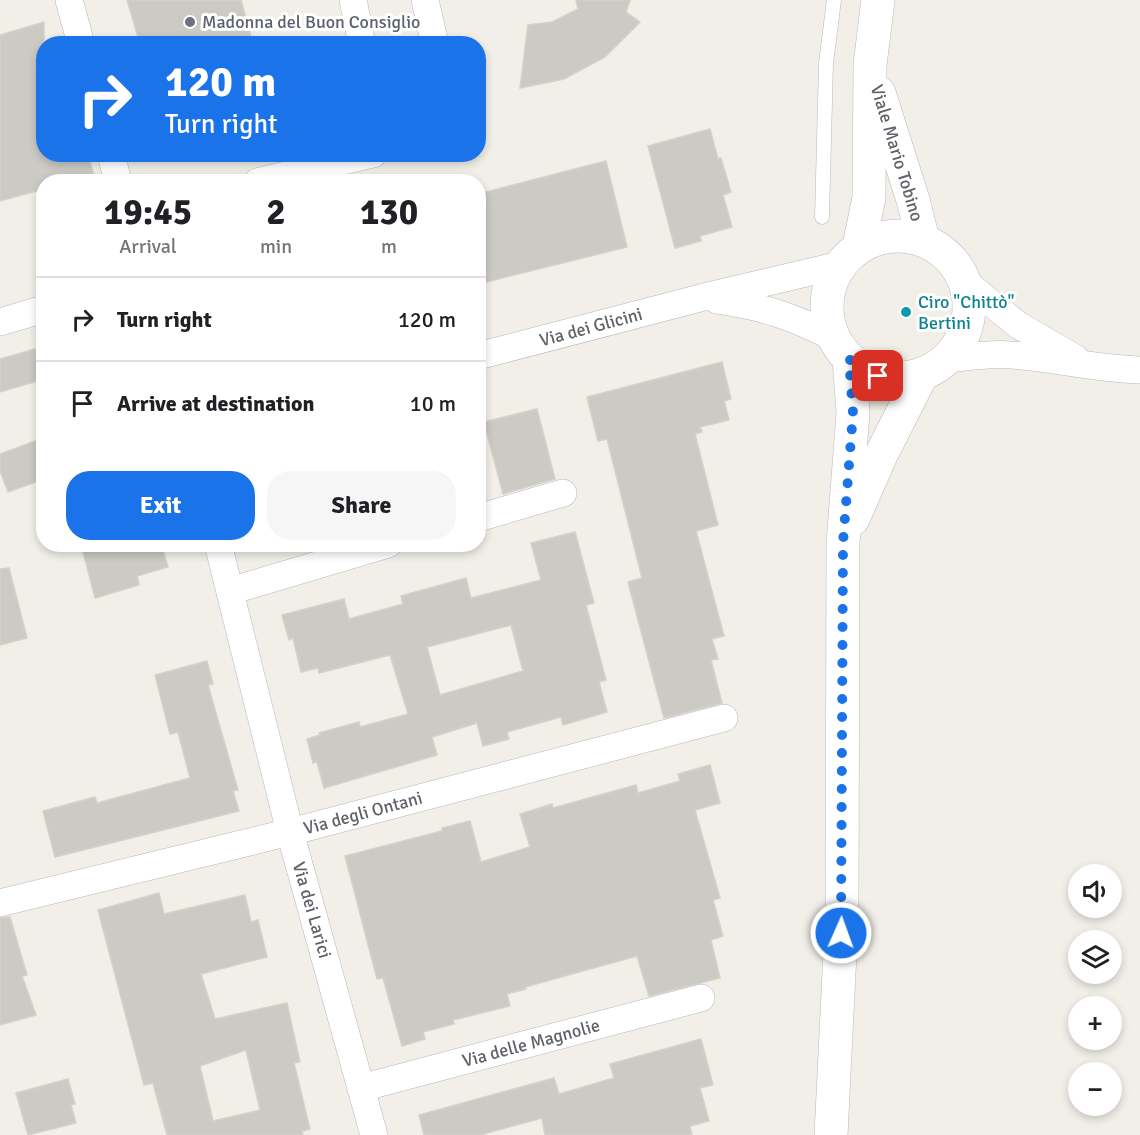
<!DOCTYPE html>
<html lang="en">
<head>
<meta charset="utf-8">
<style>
  :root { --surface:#fff; --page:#f6f6f6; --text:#202124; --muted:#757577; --line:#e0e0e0; --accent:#1a73e8 }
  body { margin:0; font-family:Signika,sans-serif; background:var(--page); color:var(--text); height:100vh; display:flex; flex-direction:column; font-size:22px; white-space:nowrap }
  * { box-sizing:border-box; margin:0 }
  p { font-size:20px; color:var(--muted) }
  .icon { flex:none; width:33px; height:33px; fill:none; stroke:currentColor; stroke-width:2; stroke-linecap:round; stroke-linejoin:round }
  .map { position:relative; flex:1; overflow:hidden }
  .sheet { position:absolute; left:36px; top:174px; width:450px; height:378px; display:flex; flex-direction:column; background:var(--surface); border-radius:24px; box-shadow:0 3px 9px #0003 }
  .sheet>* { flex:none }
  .guide { position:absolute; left:36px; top:36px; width:450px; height:126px; border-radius:24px; box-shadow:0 3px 9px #0003; background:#1a73e8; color:#fff; overflow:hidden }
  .buttons { position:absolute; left:1068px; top:864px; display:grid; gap:12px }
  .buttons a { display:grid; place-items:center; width:54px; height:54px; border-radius:50%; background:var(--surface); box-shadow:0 3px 9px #0003; font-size:30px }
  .pin { position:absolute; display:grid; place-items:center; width:51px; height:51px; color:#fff; margin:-26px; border-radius:12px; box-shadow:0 3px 9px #0006 }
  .me { position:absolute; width:66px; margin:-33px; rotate:2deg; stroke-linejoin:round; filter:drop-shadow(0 0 4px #0008) }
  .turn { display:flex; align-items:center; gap:21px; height:126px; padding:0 30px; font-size:27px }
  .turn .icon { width:78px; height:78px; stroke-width:2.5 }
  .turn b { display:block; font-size:42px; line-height:51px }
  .eta { display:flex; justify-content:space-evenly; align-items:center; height:102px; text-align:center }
  .eta b { font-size:36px; font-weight:700; line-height:42px }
  .action { display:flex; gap:12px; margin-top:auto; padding:12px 30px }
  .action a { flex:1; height:69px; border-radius:24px; background:var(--accent); color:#fff; font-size:24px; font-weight:700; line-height:69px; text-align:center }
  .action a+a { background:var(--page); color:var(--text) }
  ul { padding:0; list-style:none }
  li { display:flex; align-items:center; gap:18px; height:84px; padding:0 30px; border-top:2px solid var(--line) }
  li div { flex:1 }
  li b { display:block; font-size:22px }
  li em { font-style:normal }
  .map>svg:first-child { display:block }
  .building { fill:#cccac5; stroke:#d6d1c6; stroke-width:1.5; fill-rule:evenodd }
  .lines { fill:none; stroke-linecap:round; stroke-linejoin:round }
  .service-casing { stroke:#b5b8bc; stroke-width:15 }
  .minor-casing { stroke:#b5b8bc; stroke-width:28 }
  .secondary-casing { stroke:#b6babf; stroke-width:34 }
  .service { stroke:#fff; stroke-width:14 }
  .minor { stroke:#fff; stroke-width:27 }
  .secondary { stroke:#fff; stroke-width:33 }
  .route { stroke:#1a73e8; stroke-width:10; stroke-dasharray:0 18 }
  .worship-dot { fill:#6b7280; stroke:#fff; stroke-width:2 }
  .culture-dot { fill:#0f9aa8; stroke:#fff; stroke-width:2 }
  .labels { text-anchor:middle; stroke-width:6; stroke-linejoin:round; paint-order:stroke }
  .worship-label { font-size:18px; fill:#5b616d; stroke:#fff; text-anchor:start }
  .street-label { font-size:18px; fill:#5f6368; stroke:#fff }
  .culture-label { font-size:18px; fill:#0d838f; stroke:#fff; text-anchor:start }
</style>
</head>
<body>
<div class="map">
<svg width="1140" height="1135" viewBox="0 0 1140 1135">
  <rect width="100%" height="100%" fill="#f1efe8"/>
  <g class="building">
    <path d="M 127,0 L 241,0 L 253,44 L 140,44 Z"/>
    <path d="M 576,0 L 630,0 L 626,12 L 640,22 L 605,57 L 564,79 L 520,88 L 528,25 L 552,22 L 578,9 Z"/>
    <path d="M 44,22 L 44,154 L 88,154 L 94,176 L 72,182 L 44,182 L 44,189 L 0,201 L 0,35 Z"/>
    <path d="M 710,129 L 718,159 L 721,158 L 731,192 L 723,195 L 732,227 L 700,236 L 701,241 L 675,248 L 648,146 Z"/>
    <path d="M 606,161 L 627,247 L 478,284 L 478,194 Z"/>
    <path d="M 35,349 L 44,379 L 0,392 L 0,359 Z"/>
    <path d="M 722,362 L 731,399 L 724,401 L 729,420 L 700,427 L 702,432 L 695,434 L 718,525 L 696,531 L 724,636 L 712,639 L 718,659 L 711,660 L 722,703 L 664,718 L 628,582 L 642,578 L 607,439 L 598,441 L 587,397 Z"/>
    <path d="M 537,409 L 555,479 L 503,494 L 484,422 Z"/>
    <path d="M 38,440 L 44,455 L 44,479 L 8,492 L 0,471 L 0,454 Z"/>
    <path d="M 575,532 L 594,603 L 586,605 L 606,680 L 599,682 L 607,712 L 563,725 L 561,717 L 507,732 L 509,739 L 483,746 L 477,723 L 432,737 L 437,755 L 324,788 L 317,762 L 313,763 L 307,739 L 320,735 L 319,733 L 359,722 L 360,727 L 408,714 L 390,655 L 319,673 L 318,668 L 301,672 L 293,638 L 289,640 L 282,615 L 344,599 L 349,619 L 403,604 L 401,596 L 466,578 L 471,598 L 541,580 L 531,543 ZM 511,625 L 523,671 L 440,695 L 427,647 Z"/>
    <path d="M 81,544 L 161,544 L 168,567 L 137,576 L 139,585 L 95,598 Z"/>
    <path d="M 9,568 L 27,638 L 0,645 L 0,569 Z"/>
    <path d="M 207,661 L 213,684 L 208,685 L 238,790 L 233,791 L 239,811 L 55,857 L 43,811 L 95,797 L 97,803 L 190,778 L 178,732 L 170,734 L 155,675 Z"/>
    <path d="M 710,765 L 720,803 L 695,810 L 720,898 L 713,900 L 723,936 L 711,940 L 720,978 L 649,996 L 637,956 L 525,987 L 526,989 L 507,994 L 510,1006 L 453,1020 L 454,1024 L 423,1032 L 425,1039 L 402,1046 L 383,978 L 377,979 L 345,856 L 442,831 L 442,828 L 470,821 L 481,862 L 530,847 L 520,814 L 552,804 L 553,808 L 636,785 L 638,793 L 680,781 L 678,774 Z"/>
    <path d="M 159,893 L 164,914 L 245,895 L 251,922 L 258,920 L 267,957 L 201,974 L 215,1019 L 287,1003 L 300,1062 L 294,1063 L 310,1129 L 302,1131 L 303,1135 L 167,1135 L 153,1083 L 144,1085 L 98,910 ZM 246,1050 L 260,1110 L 213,1121 L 200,1066 Z"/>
    <path d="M 10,917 L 27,975 L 22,976 L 36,1015 L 0,1025 L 0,918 Z"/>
    <path d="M 701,1039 L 713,1085 L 700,1088 L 709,1121 L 690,1126 L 692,1135 L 545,1135 L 542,1118 L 480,1135 L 424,1135 L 419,1115 L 554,1078 L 559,1094 L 614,1078 L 610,1064 Z"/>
    <path d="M 68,1079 L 75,1104 L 71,1105 L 76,1123 L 28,1135 L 16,1093 Z"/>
  </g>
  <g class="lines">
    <g class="service-casing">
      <path id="service" d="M 822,217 L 826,63 L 834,0"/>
    </g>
    <g class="minor-casing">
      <g id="minor">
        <path d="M 69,0 L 81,44"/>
        <path d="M 353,0 L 362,44"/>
        <path d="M 425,0 L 435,44"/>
        <path d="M 111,154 L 118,182"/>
        <path d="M 257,182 L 373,154"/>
        <path d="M 965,282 L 1018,325 L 1075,358"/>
        <path d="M 717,300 C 763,307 793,316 834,338"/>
        <path d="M 0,322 L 44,309"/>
        <path d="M 478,356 L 704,297 L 840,265"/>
        <path d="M 947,359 C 968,357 990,353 1011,355 C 1054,358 1097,369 1140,370"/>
        <path d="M 478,518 L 563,493"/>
        <path d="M 218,544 L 290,832 L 374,1135"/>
        <path d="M 230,591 L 388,544"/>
        <path d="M 0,903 L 290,832 L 724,718"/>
        <path d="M 361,1088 L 701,998"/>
      </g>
    </g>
    <g class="secondary-casing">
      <g id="secondary">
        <path d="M 879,93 L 913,200 L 923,240"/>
        <circle cx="898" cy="307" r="71"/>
        <path d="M 859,246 L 869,198 L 870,65 L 878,0"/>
        <path d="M 853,519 L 881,455 L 922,374"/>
        <path d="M 831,1135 L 842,912 L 843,543 L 853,413 L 849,359"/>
      </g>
    </g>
    <use href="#service" class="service"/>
    <use href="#minor" class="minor"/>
    <use href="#secondary" class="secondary"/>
  </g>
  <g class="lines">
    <path class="route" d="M 841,933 L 843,543 L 853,413 L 849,359 L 862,370 L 878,376"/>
  </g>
  <circle class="worship-dot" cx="190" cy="22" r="6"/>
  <circle class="culture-dot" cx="906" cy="312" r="6"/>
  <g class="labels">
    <g class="worship-label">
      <text x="202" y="28">Madonna del Buon Consiglio</text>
    </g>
    <g class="street-label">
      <text transform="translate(897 153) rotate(73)" y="6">Viale Mario Tobino</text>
      <text transform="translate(591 327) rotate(-15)" y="6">Via dei Glicini</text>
      <text transform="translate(363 813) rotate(-15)" y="6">Via degli Ontani</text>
      <text transform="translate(312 910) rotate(74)" y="6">Via dei Larici</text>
      <text transform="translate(531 1043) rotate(-15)" y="6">Via delle Magnolie</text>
    </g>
    <g class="culture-label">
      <text x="918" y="308">Ciro "Chittò"<tspan x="918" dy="21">Bertini</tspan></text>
    </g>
  </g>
</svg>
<div class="buttons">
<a><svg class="icon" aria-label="sound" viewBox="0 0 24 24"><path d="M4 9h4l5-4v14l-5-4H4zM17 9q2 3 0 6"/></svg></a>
<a><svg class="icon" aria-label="layers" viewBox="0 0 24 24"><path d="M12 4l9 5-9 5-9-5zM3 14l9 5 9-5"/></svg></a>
<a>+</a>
<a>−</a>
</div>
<div class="pin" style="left:878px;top:376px;background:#d93025"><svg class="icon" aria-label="arrive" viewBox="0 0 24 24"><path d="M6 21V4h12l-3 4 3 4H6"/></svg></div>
<svg class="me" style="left:841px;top:933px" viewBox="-20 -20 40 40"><circle r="17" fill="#1a73e8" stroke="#fff" stroke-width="3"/><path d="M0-11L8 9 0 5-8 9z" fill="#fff"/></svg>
<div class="guide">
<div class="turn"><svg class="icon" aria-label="right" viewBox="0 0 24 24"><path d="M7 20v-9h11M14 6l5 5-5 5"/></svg><div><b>120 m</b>Turn right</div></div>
</div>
<section class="sheet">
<div class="eta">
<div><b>19:45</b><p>Arrival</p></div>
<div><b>2</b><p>min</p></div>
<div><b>130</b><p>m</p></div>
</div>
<ul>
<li><svg class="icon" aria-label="right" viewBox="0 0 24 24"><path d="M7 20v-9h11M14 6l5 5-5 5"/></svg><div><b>Turn right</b></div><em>120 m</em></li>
<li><svg class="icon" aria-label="arrive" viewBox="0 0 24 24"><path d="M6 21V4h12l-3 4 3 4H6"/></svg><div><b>Arrive at destination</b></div><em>10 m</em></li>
</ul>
<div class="action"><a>Exit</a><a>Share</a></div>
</section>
</div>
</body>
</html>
